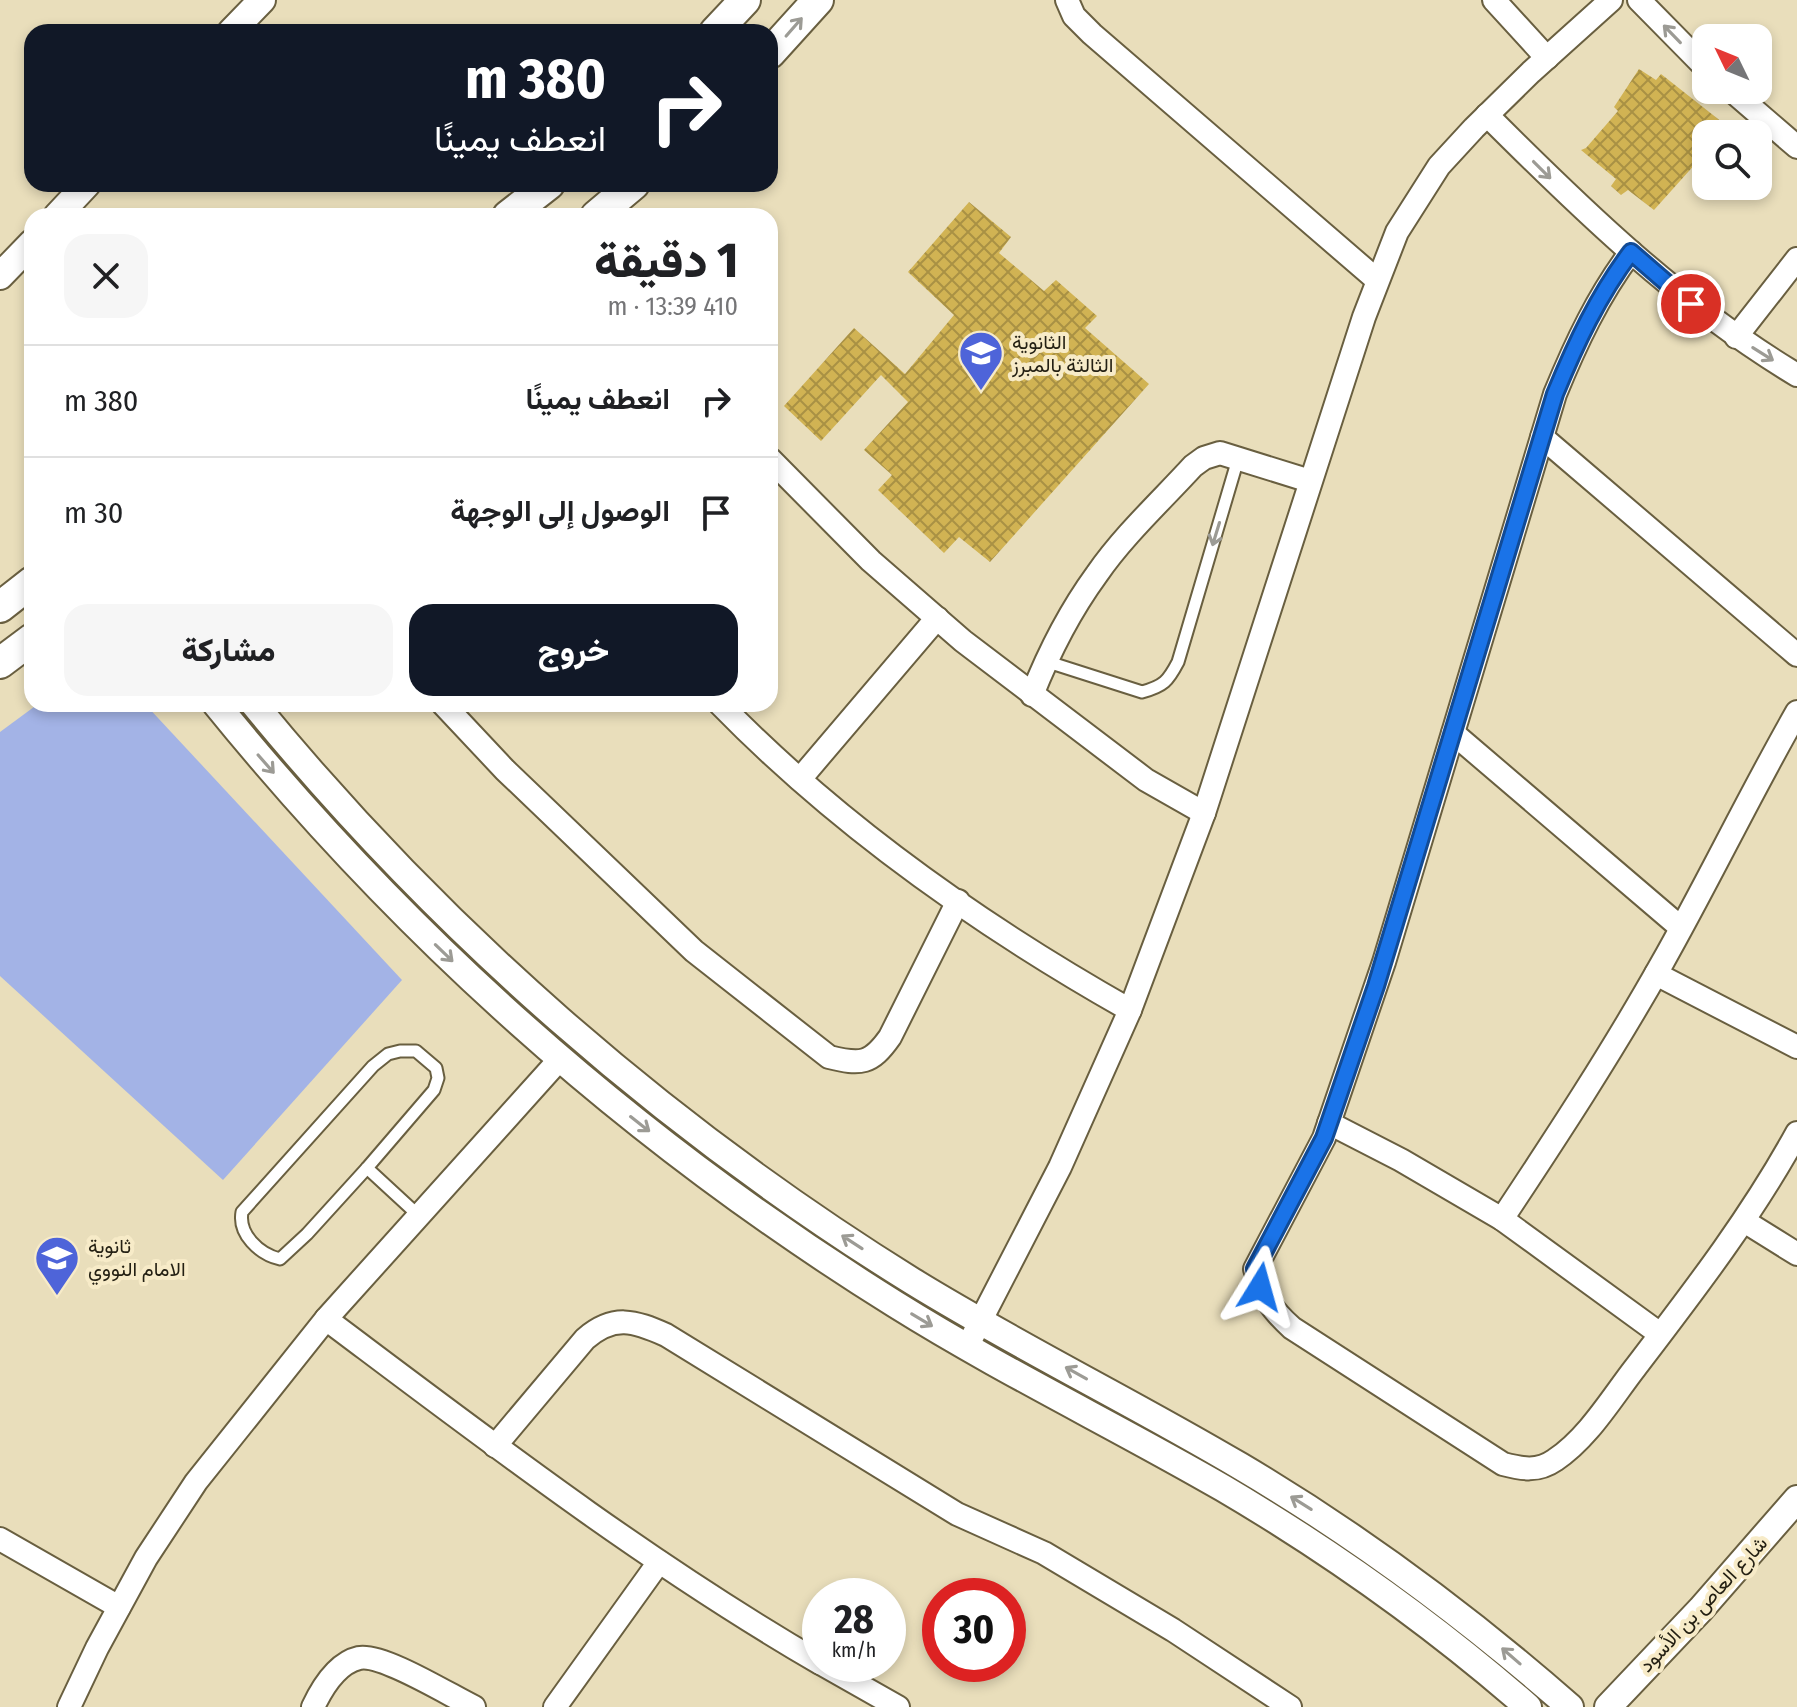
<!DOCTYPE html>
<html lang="ar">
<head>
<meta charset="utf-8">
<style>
  :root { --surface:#fff; --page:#f6f6f6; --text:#202124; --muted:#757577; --line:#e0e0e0; --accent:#111827 }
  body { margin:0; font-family:"Fira Sans Condensed",Vazirmatn,sans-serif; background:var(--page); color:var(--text); direction:rtl; height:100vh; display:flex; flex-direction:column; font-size:30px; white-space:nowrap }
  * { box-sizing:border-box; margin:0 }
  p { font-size:26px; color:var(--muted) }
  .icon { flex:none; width:44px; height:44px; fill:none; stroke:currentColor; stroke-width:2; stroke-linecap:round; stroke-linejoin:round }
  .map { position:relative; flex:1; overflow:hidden; direction:ltr }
  .drawer { position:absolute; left:24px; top:208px; width:754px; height:504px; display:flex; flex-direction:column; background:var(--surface); border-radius:24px; box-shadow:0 4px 12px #0003; direction:rtl }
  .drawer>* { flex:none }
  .banner { position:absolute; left:24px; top:24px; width:754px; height:168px; border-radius:24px; box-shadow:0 4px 12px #0003; direction:rtl; background:#111827; color:#fff; overflow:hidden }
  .needle { width:52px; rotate:313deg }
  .controls { position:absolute; left:1692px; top:24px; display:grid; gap:16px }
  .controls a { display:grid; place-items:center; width:80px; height:80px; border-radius:16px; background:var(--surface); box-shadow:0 4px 12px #0003; font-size:40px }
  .speed { position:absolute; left:802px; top:1578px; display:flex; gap:16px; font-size:40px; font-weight:700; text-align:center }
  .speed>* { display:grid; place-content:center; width:104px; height:104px; border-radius:50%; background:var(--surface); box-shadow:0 4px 12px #0003; line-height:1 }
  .speed small { font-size:20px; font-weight:400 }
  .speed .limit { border:12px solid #d22; background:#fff; color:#111 }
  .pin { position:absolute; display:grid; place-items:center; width:68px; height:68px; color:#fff; margin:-34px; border:4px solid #fff; border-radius:50%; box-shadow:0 2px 8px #0007 }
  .me { position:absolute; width:88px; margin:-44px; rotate:8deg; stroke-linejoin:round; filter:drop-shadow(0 0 6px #0008) }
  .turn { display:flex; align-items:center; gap:28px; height:168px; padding:0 40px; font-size:36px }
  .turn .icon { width:104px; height:104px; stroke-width:2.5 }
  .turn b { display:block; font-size:56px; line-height:68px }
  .round { display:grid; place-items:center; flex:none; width:84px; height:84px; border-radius:24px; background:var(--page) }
  .summary { display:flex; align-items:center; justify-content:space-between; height:136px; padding:0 40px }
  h1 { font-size:48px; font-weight:800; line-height:60px }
  .button { display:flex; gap:16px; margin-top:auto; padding:16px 40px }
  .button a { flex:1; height:92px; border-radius:24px; background:var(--accent); color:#fff; font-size:32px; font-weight:800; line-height:92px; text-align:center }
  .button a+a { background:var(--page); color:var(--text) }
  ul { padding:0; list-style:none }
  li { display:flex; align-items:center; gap:24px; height:112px; padding:0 40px; border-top:2px solid var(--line) }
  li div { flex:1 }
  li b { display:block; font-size:30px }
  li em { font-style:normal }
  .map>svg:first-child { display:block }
  .pitch { fill:#a3b3e6 }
  .building { fill:url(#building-cross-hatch) }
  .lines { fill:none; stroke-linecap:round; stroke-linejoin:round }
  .service-casing { stroke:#695f40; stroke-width:15 }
  .minor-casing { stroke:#695f40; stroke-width:26 }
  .tertiary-casing { stroke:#695f40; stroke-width:30 }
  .secondary-casing { stroke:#695f40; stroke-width:34 }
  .service { stroke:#fff; stroke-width:11 }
  .minor { stroke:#fff; stroke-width:22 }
  .tertiary { stroke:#fff; stroke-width:26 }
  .secondary { stroke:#fff; stroke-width:30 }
  .oneway { stroke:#9c9b95 }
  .route-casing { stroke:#114b97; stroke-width:20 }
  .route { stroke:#1a73e8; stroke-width:14 }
  .labels { text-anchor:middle; stroke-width:8; stroke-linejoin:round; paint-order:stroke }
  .poi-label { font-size:20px; fill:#242013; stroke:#f7ebc8; text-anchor:start }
  .street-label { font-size:20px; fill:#242013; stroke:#f7ebc8 }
</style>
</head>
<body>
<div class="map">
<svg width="1797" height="1707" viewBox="0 0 1797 1707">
  <defs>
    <pattern id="building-cross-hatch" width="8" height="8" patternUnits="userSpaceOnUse" patternTransform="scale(2)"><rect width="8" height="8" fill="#d1b353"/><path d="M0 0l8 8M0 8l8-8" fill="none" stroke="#a99144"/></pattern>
  </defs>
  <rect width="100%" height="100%" fill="#e9debb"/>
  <path class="pitch" d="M 38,704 L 145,704 L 402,980 L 223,1180 L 0,976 L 0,732 Z"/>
  <g class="building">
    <path d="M 1639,69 L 1656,80 L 1661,74 L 1732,130 L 1728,134 L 1706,134 L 1706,152 L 1654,210 L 1628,190 L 1621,195 L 1611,186 L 1616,179 L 1581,150 L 1586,148 L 1618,111 L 1614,107 Z"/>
    <path d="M 969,202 L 1011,237 L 999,253 L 1044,291 L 1056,280 L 1097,316 L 1085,328 L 1149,384 L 990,562 L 959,537 L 944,553 L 878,490 L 892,475 L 864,450 L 908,402 L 881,375 L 821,441 L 784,406 L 854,328 L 905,374 L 954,315 L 908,272 Z"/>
  </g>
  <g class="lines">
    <g class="service-casing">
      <g id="service">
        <path d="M 1045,661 L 1142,692 C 1164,686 1168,681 1178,662 L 1238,459"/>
        <path d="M 400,1051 L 416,1051 L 436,1068 L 438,1078 L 434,1090 L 367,1168 L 307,1234 L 280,1259 C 259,1254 238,1234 242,1212 L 373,1066 L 388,1054 Z"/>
        <path d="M 367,1168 L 418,1215"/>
      </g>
    </g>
    <g class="minor-casing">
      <g id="minor">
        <path d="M 1067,0 L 1074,16 L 1092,34 L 1377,280"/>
        <path d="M 1494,0 L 1547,58"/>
        <path d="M 1639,0 L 1706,68"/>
        <path d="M 1731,90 L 1797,147"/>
        <path d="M 1487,115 C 1583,211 1680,305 1797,375"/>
        <path d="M 1631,252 C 1598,296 1576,343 1555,394 L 1384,962 L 1324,1138 L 1255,1269 C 1263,1297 1271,1309 1292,1328 L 1503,1464 C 1522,1469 1538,1472 1555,1460 C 1588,1438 1611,1399 1635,1368 C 1693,1292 1751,1217 1797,1133"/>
        <path d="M 1736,337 L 1797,259"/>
        <path d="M 1542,437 L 1797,655"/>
        <path d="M 770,459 L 871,561 L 963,641 L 1146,780 L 1204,813"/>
        <path d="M 1032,695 C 1049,652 1070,611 1097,574 C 1124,535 1161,501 1193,466 L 1204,458 L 1220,453 L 1310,481"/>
        <path d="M 443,704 L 505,770 L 694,951 L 829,1057 C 861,1065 871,1064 890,1037 L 958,901"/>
        <path d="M 720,704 C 838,825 983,927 1130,1010"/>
        <path d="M 1453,733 L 1680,927"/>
        <path d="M 800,779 L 937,618"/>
        <path d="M 1656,974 L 1797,1047"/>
        <path d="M 1329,1123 L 1401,1160 L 1502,1219 L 1660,1334"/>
        <path d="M 1502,1219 C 1557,1136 1612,1052 1661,965 C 1708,882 1749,796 1797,712"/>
        <path d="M 1744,1221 L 1797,1254"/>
        <path d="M 326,1319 C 486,1439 646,1562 820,1663"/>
        <path d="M 967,1347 L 1060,1167 L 1130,1010 L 1204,813 L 1364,317 L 1397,232 L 1439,166 L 1474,128 L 1531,72 L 1611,0"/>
        <path d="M 495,1446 L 585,1339 C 614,1314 634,1321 666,1335 L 957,1514 L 1044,1553 L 1173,1630 L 1290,1707"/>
        <path d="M 0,1539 L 119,1607"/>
        <path d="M 822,1664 L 898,1707"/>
        <path d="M 69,1707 L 97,1648 L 146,1558 L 196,1482 L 326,1319 L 559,1060"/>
        <path d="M 313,1707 C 322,1688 337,1663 359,1658 C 382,1653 451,1696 474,1707"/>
        <path d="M 555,1707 L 659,1562"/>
      </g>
    </g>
    <g class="tertiary-casing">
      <g id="tertiary">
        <path d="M 231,32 L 262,0"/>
        <path d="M 57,216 L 87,184"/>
        <path d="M 0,276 L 32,243"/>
        <path d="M 216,704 C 409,942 635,1142 895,1304 C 1002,1371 1114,1425 1223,1488 C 1330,1551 1434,1625 1528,1707"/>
        <path d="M 254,704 C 439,930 664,1127 912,1281 C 1019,1347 1132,1402 1240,1466 C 1360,1537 1465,1615 1570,1707"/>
        <path d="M 1608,1707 L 1701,1609 L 1797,1499"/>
      </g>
    </g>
    <g class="secondary-casing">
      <g id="secondary">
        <path d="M 715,32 L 745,0"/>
        <path d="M 770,53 L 818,0"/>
        <path d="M 508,216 L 549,184"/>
        <path d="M 596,216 L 634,184"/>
        <path d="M 0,607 L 32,582"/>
        <path d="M 0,663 L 32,639"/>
      </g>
    </g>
    <use href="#service" class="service"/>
    <use href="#minor" class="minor"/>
    <use href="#tertiary" class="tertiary"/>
    <use href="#secondary" class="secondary"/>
  </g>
  <defs><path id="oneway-shaft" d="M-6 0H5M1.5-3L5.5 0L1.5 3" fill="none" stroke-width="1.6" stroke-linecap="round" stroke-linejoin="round" transform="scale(2)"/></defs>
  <g class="oneway">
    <use href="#oneway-shaft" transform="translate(794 27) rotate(-49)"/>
    <use href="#oneway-shaft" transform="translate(1672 34) rotate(-134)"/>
    <use href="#oneway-shaft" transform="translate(1542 170) rotate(45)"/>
    <use href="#oneway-shaft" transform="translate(1763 354) rotate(32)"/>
    <use href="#oneway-shaft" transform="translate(1216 534) rotate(107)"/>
    <use href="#oneway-shaft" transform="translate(266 764) rotate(49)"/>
    <use href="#oneway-shaft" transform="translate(444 953) rotate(44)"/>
    <use href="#oneway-shaft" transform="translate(640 1124) rotate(38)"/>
    <use href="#oneway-shaft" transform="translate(852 1242) rotate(-147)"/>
    <use href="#oneway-shaft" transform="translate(922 1320) rotate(31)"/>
    <use href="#oneway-shaft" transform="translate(1076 1373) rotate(-151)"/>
    <use href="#oneway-shaft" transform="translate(1301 1503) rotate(-148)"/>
    <use href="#oneway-shaft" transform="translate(1511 1656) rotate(-139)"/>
  </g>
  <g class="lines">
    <g class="route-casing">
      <path id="route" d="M 1260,1287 L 1255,1269 L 1324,1138 L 1376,986 L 1555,394 C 1576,343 1598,296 1631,252 L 1691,304"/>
    </g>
    <use href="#route" class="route"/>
  </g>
  <defs>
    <g id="school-pin" transform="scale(2.3)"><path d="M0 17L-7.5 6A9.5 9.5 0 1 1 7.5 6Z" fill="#4e64d9" stroke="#f7ebc8"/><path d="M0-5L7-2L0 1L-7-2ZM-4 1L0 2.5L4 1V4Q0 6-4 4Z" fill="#fff"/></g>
  </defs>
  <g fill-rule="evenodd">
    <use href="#school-pin" x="981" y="353"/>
    <use href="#school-pin" x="57" y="1258"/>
  </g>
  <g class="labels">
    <g class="poi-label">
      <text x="1012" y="349">الثانوية<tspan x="1012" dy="23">الثالثة بالمبرز</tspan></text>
      <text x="88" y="1253">ثانوية<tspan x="88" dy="23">الامام النووي</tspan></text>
    </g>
    <g class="street-label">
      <text transform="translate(1703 1604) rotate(-47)" y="7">شارع العاص بن الأسود</text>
    </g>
  </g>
</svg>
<div class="controls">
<a><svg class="needle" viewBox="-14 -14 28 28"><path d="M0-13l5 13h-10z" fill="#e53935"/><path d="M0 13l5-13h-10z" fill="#757577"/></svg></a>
<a><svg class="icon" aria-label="search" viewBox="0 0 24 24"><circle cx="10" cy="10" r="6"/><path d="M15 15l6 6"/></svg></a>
</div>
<div class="speed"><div>28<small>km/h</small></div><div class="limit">30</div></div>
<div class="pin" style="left:1691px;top:304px;background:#d93025"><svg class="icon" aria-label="arrive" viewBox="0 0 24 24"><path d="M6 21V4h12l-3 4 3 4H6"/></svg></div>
<svg class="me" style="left:1260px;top:1287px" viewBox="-20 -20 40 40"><path d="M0-17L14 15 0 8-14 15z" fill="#1a73e8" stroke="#fff" stroke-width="4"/></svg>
<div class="banner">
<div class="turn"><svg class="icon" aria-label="right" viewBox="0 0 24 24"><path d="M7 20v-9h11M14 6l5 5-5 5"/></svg><div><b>380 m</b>انعطف يمينًا</div></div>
</div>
<section class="drawer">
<div class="summary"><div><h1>1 دقيقة</h1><p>410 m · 13:39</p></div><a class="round"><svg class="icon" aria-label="close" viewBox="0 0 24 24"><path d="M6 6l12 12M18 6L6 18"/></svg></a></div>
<ul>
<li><svg class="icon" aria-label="right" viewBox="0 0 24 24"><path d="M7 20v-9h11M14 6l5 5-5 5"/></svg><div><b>انعطف يمينًا</b></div><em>380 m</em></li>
<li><svg class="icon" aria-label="arrive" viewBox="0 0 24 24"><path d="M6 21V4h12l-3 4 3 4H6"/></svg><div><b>الوصول إلى الوجهة</b></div><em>30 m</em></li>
</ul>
<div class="button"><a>خروج</a><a>مشاركة</a></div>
</section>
</div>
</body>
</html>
